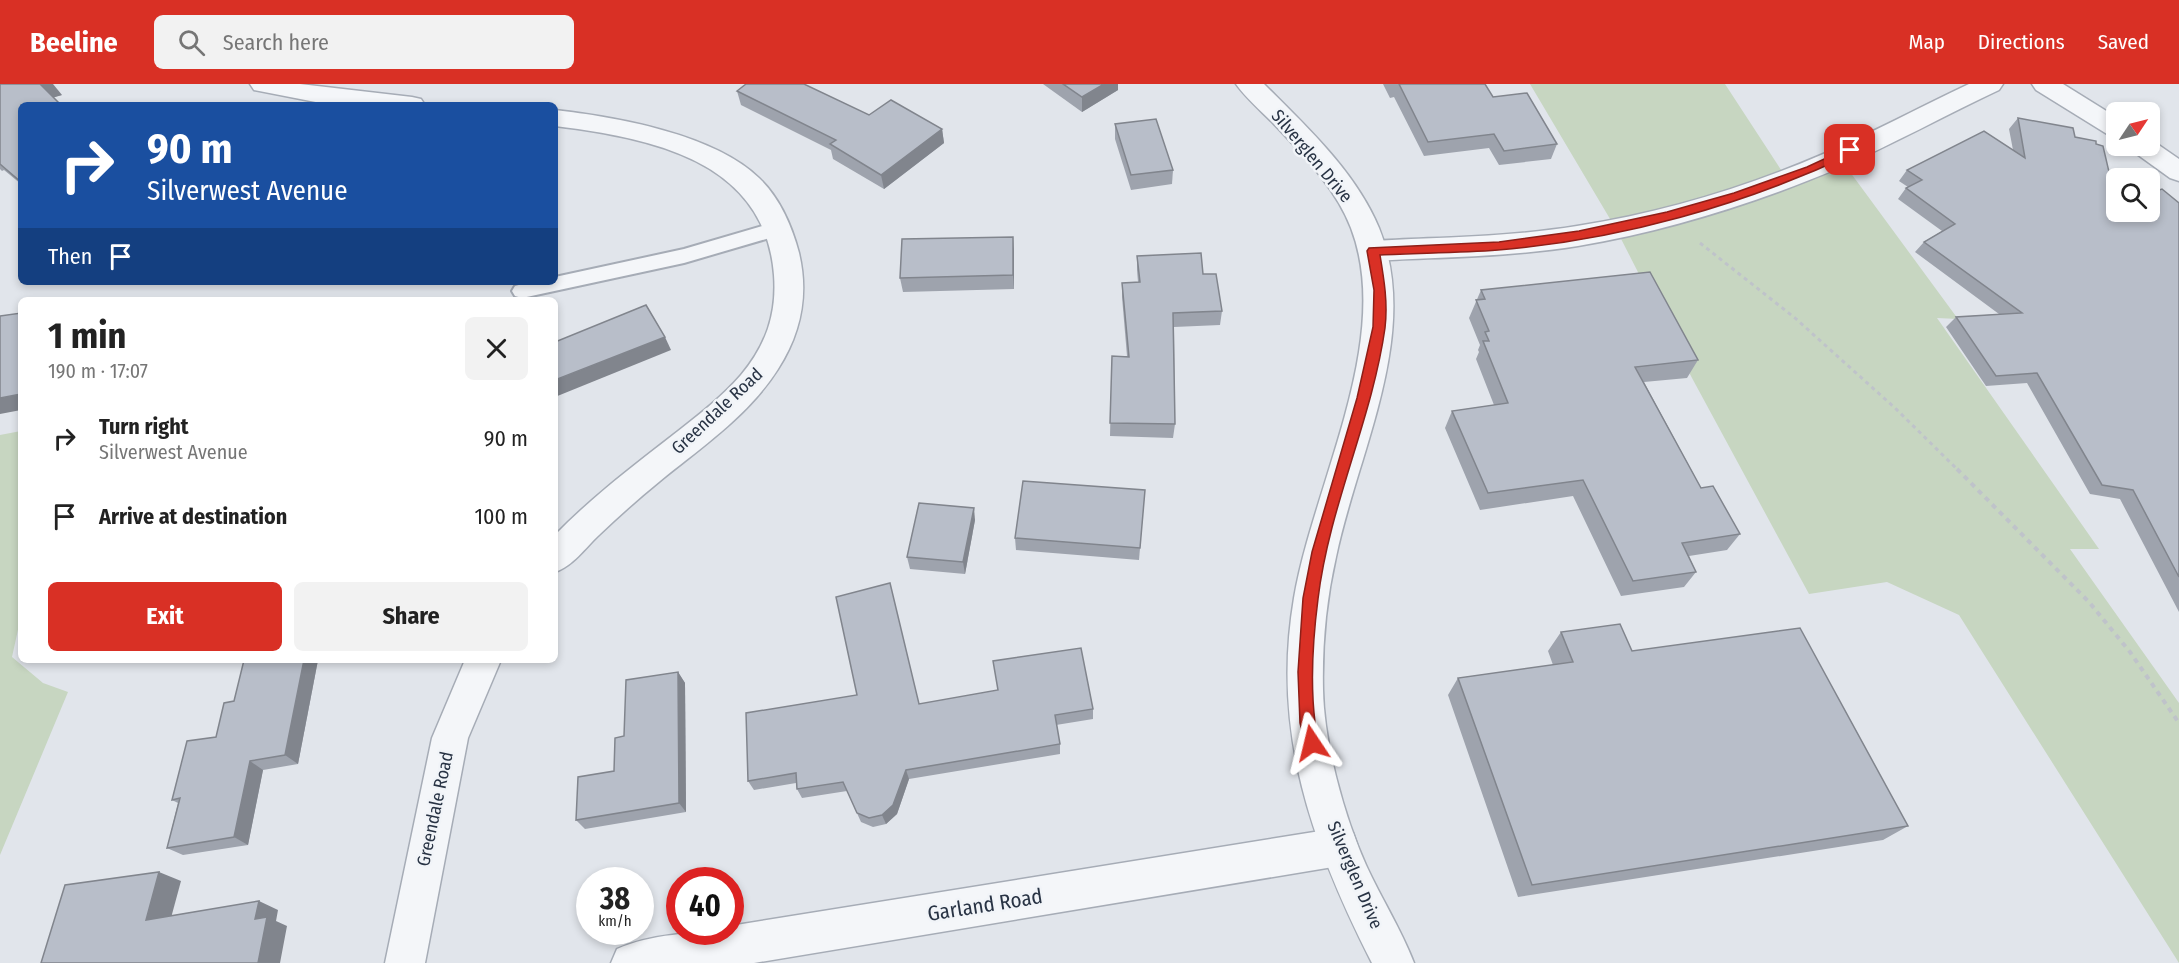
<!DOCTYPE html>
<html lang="en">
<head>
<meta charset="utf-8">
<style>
  :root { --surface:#fff; --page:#f2f2f2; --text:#222; --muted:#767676; --accent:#d93025 }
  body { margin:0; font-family:"Fira Sans Condensed",sans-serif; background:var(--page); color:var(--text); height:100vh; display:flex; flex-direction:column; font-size:22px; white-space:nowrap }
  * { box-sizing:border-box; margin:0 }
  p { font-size:20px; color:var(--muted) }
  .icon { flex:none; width:33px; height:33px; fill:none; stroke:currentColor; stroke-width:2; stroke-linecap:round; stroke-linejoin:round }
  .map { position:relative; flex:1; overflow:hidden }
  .side { position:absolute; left:18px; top:213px; width:540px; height:366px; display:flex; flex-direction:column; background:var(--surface); border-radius:9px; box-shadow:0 3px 9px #0003 }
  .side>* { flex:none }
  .hud { position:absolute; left:18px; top:18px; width:540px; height:183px; border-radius:9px; box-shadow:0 3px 9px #0003; background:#1a4fa0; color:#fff; overflow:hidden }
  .needle { width:39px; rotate:55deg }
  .buttons { position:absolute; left:2106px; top:18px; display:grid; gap:12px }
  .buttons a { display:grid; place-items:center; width:54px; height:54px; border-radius:9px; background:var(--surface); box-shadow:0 3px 9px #0003; font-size:30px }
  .speed { position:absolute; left:576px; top:783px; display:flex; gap:12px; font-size:30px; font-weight:700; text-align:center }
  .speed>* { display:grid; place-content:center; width:78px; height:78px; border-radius:50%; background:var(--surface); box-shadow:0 3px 9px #0003; line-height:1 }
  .speed small { font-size:15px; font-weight:400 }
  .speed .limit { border:9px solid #d22; background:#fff; color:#111 }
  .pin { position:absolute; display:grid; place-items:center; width:51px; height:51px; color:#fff; margin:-26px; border-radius:12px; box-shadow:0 3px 9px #0006 }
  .me { position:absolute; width:66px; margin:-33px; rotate:350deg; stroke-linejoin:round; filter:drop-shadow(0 0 4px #0008) }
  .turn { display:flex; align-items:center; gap:21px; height:126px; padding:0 30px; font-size:27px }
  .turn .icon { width:78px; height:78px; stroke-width:2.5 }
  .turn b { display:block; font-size:42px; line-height:51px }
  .then { display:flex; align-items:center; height:57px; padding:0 30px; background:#0003; gap:12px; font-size:22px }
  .round { display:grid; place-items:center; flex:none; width:63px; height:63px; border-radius:9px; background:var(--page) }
  .head { display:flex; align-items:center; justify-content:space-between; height:102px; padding:0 30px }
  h1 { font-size:36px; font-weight:700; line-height:45px }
  .button { display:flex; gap:12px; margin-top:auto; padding:12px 30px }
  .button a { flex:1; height:69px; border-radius:9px; background:var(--accent); color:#fff; font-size:24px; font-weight:700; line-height:69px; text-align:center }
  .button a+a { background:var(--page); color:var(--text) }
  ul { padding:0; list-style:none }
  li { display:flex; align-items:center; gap:18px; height:78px; padding:0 30px }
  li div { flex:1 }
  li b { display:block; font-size:22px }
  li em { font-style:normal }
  header { display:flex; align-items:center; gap:36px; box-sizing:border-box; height:84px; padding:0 30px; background:var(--accent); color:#fff }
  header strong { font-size:28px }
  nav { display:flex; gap:33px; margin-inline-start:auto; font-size:21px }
  .search { width:420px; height:54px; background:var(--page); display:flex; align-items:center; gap:15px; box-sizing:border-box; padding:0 21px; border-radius:9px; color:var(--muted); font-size:22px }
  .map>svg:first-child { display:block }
  .green { fill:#c7d6c1 }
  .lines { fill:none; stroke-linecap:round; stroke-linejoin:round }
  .service-casing { stroke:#a6acb6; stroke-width:4 }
  .minor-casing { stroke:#a6acb6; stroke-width:3 }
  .tertiary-casing { stroke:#a6acb6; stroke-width:3 }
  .path-far1 { stroke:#bfc3ca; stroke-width:3; stroke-dasharray:4 4; stroke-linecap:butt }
  .path { stroke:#bfc3ca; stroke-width:4; stroke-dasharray:5 5; stroke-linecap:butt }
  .service { fill:#f4f6f9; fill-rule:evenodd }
  .minor { fill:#f4f6f9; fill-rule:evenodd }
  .tertiary { fill:#f4f6f9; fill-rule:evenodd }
  .wall { fill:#9ea3ad }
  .shaded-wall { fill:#81858d }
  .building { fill:#b8bec9; stroke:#81858d; stroke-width:1.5 }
  .route { fill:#d93025; stroke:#8d1f18; stroke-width:1.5 }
  .labels { text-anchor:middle; stroke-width:5; stroke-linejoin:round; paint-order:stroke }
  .street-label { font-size:18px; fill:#283344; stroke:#f1f4f8 }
  .near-street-label { font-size:21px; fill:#283344; stroke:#f1f4f8 }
</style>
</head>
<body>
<header>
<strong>Beeline</strong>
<div class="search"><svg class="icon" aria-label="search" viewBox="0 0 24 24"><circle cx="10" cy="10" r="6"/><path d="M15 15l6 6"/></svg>Search here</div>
<nav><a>Map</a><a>Directions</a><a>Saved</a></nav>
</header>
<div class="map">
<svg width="2179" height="879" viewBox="0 0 2179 879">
  <rect width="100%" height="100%" fill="#e1e5eb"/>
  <g class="green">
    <path d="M 1530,0 L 1725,0 L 1787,95 L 1839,73 L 1958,235 L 1937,234 L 2099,465 L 2070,465 L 2179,619 L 2179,879 L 1959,531 L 1887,498 L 1809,510 L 1692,294 L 1616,145 Z"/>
    <path d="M 21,347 L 21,532 L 12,573 L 43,599 L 68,608 L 0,771 L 0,351 Z"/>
  </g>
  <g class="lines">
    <g class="service-casing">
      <path id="service" d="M 776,138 L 783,140 L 785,145 L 783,150 L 684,179 L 522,214 L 515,212 L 512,207 L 515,202 L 530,198 L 555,198 L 555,193 L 684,165 Z"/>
    </g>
    <g class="minor-casing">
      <g id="minor">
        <path d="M 250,0 L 300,0 L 412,13 L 421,15 L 425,21 L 331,21 L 254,6 Z"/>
        <path d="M 1969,0 L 2003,0 L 1999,6 C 1946,31 1893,60 1839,84 C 1756,119 1667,147 1578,162 C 1510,173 1441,173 1373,177 L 1363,174 L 1359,167 L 1363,160 L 1373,157 C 1441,153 1510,153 1577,142 C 1661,129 1744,104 1821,71 C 1872,49 1920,23 1969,0 Z"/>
        <path d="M 2032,0 L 2063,0 L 2116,33 L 2116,52 L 2107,50 L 2036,6 Z"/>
        <path d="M 555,26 C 616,33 714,50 759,94 C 779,113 792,142 799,169 C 809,211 801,249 778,285 C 749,331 702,363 660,397 C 639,414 619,432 599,451 C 585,464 573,482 555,488 L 555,451 C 591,414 632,383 673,351 C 696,333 721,314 741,291 C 766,261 777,230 774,191 C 765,75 649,54 555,42 Z"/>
        <path d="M 2150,55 L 2179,75 L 2179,97 L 2170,94 L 2134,68 L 2130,62 L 2150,62 Z"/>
        <path d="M 465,576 L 501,576 L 468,654 L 425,879 L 385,879 L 432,654 Z"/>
        <path d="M 1339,744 L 1353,749 L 1358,763 L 1353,777 L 1339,782 L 754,879 L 611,879 L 617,865 C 651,850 693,848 730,848 L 730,842 Z"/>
      </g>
    </g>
    <g class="tertiary-casing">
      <path id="tertiary" d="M 1236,0 L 1264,0 C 1306,42 1356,88 1379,144 C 1422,249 1357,370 1336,473 C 1326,517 1322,561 1323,606 C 1324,659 1344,732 1366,781 C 1381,814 1401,845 1414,879 L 1372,879 C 1312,761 1271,648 1294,514 C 1313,401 1394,256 1351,144 C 1336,104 1301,69 1272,38 C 1260,26 1246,14 1236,0 Z"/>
    </g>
    <path class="path-far1" d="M 1700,159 L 1795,234 L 1895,324 L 1959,387"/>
    <path class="path" d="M 1957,385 L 2089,518 L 2130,568 L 2179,639"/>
    <use href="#service" class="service"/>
    <use href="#minor" class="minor"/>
    <use href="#tertiary" class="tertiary"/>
  </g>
  <g class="wall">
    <path d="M 0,0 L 62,11 L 21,21 L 21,100 L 4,86 L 2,87 L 0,85 Z"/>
    <path d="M 1043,0 L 1118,0 L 1118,6 L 1082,28 Z"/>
    <path d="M 1383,0 L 1485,0 L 1493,13 L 1557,60 L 1551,75 L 1499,81 L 1489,64 L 1424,72 L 1394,13 L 1390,14 Z"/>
    <path d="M 737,7 L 942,45 L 944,59 L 884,105 L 833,75 L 831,66 L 741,21 Z"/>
    <path d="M 2018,34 L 2075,53 L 2116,118 L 2179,119 L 2179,528 L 2120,415 L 2090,410 L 2027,299 L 1986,302 L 1946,243 L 1956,233 L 1999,230 L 1915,168 L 1924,158 L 1942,147 L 1898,115 L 1906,104 L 1908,103 L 1899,97 L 1907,86 L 2013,66 L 2009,45 Z"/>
    <path d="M 1115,40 L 1173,86 L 1172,100 L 1131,106 L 1115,55 Z"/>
    <path d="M 1014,167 L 1014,205 L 903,208 L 900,194 Z"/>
    <path d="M 1137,172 L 1203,190 L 1222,227 L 1220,241 L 1174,243 L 1175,340 L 1173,354 L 1110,352 L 1112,272 L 1127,272 L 1122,213 L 1122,199 L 1138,198 L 1137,186 Z"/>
    <path d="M 1481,206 L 1698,276 L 1687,294 L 1644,298 L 1701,404 L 1740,450 L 1727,466 L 1689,472 L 1696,488 L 1684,503 L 1621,512 L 1573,412 L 1480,426 L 1445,344 L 1452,327 L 1494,321 L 1476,275 L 1479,268 L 1478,266 L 1480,261 L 1469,234 Z"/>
    <path d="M 1145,406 L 1139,476 L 1016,466 L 1015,454 Z"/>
    <path d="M 975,436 L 965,490 L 910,485 L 907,473 Z"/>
    <path d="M 1561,548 L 1632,567 L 1908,742 L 1883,756 L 1518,813 L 1448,611 L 1458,594 L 1553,581 L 1548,567 Z"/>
    <path d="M 244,576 L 318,576 L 298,680 L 263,686 L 248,761 L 183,771 L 167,764 L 178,719 L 172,716 L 216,653 L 234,617 Z"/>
    <path d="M 678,588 L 685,599 L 686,728 L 585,745 L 576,736 L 614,687 L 624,652 Z"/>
    <path d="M 919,620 L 1093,625 L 1093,635 L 1056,641 L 1060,660 L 1060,670 L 909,695 L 897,730 L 886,740 L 873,743 L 861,738 L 847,707 L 802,714 L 797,705 L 796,699 L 754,706 L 748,697 Z"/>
  </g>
  <g class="shaded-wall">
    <path d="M 43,0 L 53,0 L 62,11 L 52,14 L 41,1 Z"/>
    <path d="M 1104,0 L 1118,0 L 1118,6 L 1082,28 L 1082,13 Z"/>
    <path d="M 942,45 L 944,59 L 884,105 L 881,91 Z"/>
    <path d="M 1013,153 L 1014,167 L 1014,205 L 1013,191 Z"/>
    <path d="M 665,253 L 671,266 L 555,313 L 555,296 Z"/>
    <path d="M 21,310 L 21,326 L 0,330 L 0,314 Z"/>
    <path d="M 974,424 L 975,436 L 965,490 L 963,478 Z"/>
    <path d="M 304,576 L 318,576 L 298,680 L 285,671 Z"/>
    <path d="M 678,588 L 685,599 L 686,728 L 679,719 Z"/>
    <path d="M 250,677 L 263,686 L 248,761 L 234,753 Z"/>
    <path d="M 906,686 L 909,695 L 897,730 L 886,740 L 882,731 Z"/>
    <path d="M 159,788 L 181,797 L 168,845 L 146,836 Z"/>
    <path d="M 259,817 L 278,826 L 276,837 L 287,842 L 280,879 L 258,879 L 255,835 Z"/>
  </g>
  <g class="building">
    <path d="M 0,0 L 43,0 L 41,1 L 61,21 L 21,21 L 21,98 L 0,80 Z"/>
    <path d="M 746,0 L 804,0 L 869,31 L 891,16 L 942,45 L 881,91 L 830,60 L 836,56 L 737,7 Z"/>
    <path d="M 1063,0 L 1104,0 L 1082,13 Z"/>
    <path d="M 1399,0 L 1485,0 L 1493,13 L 1527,9 L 1557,60 L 1504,67 L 1494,50 L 1428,58 Z"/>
    <path d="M 2018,34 L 2073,44 L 2075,53 L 2096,57 L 2096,60 L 2103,62 L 2116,118 L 2116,128 L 2150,128 L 2150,109 L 2162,105 L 2179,119 L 2179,493 L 2133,406 L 2102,401 L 2037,289 L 1996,292 L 1956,233 L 2022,229 L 1924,158 L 1955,140 L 1906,104 L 1922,96 L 1907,86 L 1984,47 L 2025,74 Z"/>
    <path d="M 1156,35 L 1173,86 L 1131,91 L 1115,40 Z"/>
    <path d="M 1013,153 L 1013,191 L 900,194 L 902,155 Z"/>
    <path d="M 1201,169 L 1203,190 L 1216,190 L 1222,227 L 1173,229 L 1175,340 L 1110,339 L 1112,272 L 1129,273 L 1122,199 L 1140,198 L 1137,172 Z"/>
    <path d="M 1650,188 L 1698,276 L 1635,283 L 1701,404 L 1713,402 L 1740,450 L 1682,459 L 1696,488 L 1633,497 L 1583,396 L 1488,409 L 1452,327 L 1508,319 L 1483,257 L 1489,257 L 1485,248 L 1489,247 L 1476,216 L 1485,215 L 1481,206 Z"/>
    <path d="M 646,221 L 665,253 L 555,296 L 555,258 Z"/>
    <path d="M 21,229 L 21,310 L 0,314 L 0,232 Z"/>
    <path d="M 1023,397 L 1145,406 L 1140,464 L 1015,454 Z"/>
    <path d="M 919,419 L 974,424 L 963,478 L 907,473 Z"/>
    <path d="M 890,499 L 919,620 L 998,606 L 993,577 L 1081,564 L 1093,625 L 1055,631 L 1060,660 L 906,686 L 893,721 L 882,731 L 869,734 L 857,729 L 843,698 L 797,705 L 796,689 L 748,697 L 746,629 L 857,611 L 836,513 Z"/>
    <path d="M 1620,540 L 1632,567 L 1800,544 L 1908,742 L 1532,801 L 1458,594 L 1573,578 L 1561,548 Z"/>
    <path d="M 244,576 L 304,576 L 285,671 L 250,677 L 234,753 L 167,764 L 180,714 L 172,716 L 187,657 L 216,653 L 224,619 L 234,617 Z"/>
    <path d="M 678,588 L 679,719 L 576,736 L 578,693 L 614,687 L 615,654 L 624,652 L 626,596 Z"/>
    <path d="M 159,788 L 146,836 L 259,817 L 255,835 L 267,833 L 258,879 L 41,879 L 65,801 Z"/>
  </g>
  <path class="route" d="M 1850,63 L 1854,64 L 1854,69 C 1744,121 1620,156 1498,166 C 1459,169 1419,169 1380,171 C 1384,195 1388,219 1385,244 C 1372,336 1329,422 1318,515 C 1313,554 1310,598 1315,638 C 1316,647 1321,656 1317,664 L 1312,666 L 1306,664 L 1300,639 L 1298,588 L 1303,514 L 1312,468 L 1357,314 L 1373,243 L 1374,206 L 1367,167 L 1369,164 L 1499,158 L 1579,147 L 1667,128 L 1734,109 L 1807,83 Z"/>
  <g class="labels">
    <g class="street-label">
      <text transform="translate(1312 72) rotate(50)" y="6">Silverglen Drive</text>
      <text transform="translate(717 327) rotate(-43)" y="6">Greendale Road</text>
      <text transform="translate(435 725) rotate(-78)" y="6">Greendale Road</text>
      <text transform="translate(1355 791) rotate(67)" y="6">Silverglen Drive</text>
    </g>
    <g class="near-street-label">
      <text transform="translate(985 821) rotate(-9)" y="7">Garland Road</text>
    </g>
  </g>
</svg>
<div class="buttons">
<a><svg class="needle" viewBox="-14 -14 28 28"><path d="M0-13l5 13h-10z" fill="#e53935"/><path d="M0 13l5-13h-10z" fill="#767676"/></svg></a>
<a><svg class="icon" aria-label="search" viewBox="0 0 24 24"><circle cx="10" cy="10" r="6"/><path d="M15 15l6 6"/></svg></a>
</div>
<div class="speed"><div>38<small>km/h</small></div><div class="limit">40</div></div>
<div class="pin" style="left:1850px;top:66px;background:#d93025"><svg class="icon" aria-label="arrive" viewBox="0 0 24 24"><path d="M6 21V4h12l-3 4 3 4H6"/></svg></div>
<svg class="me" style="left:1312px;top:659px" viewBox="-20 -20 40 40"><path d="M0-17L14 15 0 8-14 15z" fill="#d93025" stroke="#fff" stroke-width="4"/></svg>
<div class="hud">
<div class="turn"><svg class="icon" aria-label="right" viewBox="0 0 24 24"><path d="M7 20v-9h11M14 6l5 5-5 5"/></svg><div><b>90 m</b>Silverwest Avenue</div></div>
<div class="then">Then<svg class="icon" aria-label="arrive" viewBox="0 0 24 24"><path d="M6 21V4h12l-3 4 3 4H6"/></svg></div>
</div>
<section class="side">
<div class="head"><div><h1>1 min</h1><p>190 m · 17:07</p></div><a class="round"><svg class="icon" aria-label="close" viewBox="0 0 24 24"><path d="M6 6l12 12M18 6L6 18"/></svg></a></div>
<ul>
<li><svg class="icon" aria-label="right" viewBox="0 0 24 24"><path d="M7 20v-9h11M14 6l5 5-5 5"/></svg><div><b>Turn right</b><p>Silverwest Avenue</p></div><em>90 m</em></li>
<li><svg class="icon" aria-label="arrive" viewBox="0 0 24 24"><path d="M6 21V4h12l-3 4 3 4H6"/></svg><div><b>Arrive at destination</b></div><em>100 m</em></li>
</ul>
<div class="button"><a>Exit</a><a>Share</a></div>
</section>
</div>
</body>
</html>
